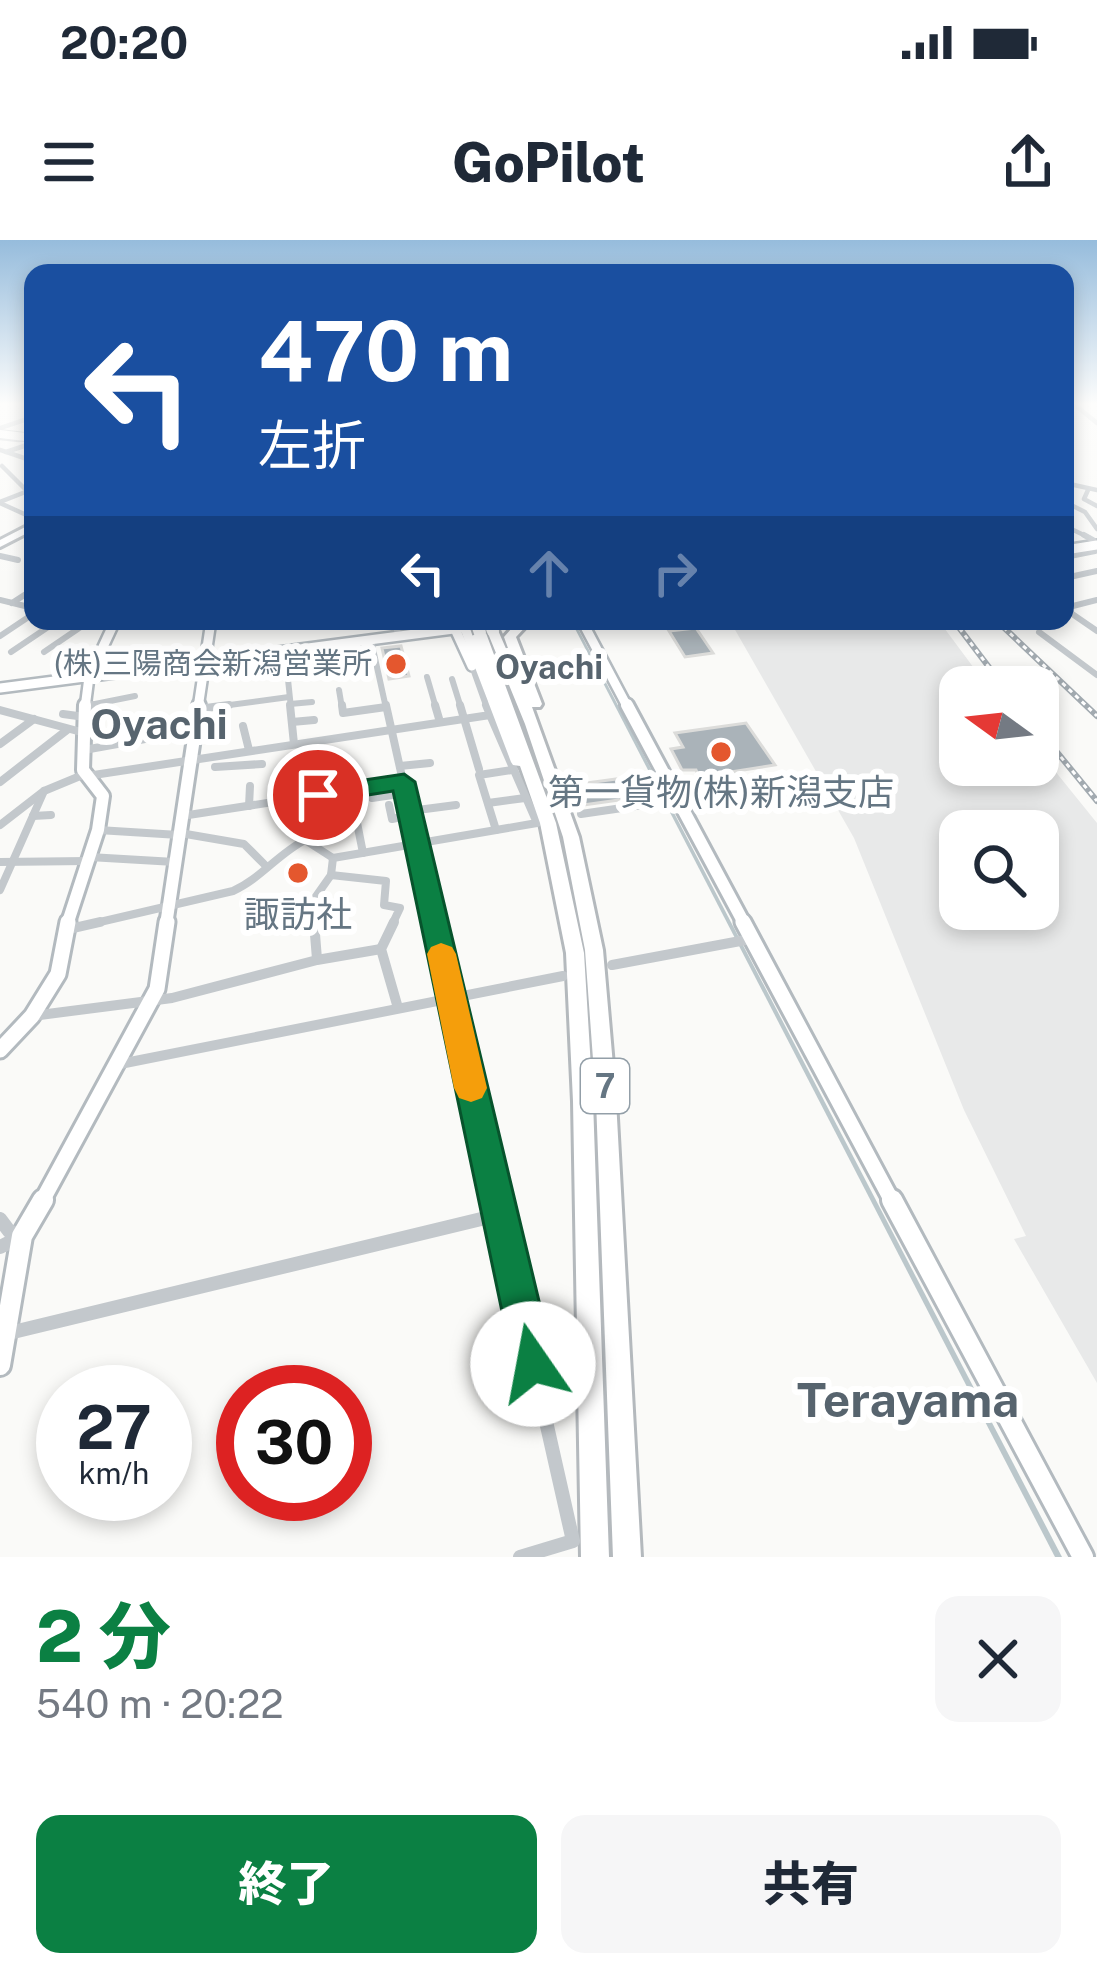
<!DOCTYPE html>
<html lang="ja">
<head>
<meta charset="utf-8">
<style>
  :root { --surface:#fff; --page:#f6f6f7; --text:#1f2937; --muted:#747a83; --accent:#0b8043 }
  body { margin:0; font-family:"Public Sans","Noto Sans JP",sans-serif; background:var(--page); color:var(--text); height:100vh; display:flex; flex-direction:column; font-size:45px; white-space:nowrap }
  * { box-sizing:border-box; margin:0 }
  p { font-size:39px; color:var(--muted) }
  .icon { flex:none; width:66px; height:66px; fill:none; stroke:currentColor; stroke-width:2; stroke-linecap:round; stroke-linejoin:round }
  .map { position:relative; height:1317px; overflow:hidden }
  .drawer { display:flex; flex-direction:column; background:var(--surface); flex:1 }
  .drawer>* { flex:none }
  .top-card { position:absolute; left:24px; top:24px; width:1050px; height:366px; border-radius:24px; box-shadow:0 6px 18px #0003; background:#1a4fa0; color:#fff; overflow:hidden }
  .needle { width:78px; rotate:285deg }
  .tools { position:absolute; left:939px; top:426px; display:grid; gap:24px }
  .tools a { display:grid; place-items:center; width:120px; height:120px; border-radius:24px; background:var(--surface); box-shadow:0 6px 18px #0003; font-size:60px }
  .speed { position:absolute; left:36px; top:1125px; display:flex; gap:24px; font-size:60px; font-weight:700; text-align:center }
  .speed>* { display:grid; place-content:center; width:156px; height:156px; border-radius:50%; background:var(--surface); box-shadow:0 6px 18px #0003; line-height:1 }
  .speed small { font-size:30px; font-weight:400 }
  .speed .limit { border:18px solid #d22; background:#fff; color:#111 }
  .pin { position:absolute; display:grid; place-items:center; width:102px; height:102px; color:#fff; margin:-51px; border:6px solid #fff; border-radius:50%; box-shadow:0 3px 12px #0007 }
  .me { position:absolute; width:132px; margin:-66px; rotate:348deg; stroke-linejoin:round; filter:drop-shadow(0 0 9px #0008) }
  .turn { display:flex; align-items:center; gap:42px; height:252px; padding:0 36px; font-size:54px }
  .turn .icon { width:156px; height:156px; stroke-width:2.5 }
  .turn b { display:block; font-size:84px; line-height:102px }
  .lanes { display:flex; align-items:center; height:114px; padding:0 36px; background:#0003; justify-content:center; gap:60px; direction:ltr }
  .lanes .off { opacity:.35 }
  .round { display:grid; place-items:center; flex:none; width:126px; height:126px; border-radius:24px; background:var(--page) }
  .overview { display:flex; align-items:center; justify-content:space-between; height:204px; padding:0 36px }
  h1 { font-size:72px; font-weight:800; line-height:90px; color:var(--accent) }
  .button { display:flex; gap:24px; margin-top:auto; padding:24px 36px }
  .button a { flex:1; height:138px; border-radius:24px; background:var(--accent); color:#fff; font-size:48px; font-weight:800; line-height:138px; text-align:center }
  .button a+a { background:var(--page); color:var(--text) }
  .status { display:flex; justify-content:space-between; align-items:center; height:84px; padding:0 60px; background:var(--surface); direction:ltr }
  .status svg { height:33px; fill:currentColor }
  header { display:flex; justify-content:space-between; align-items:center; height:156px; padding:0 36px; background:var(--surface); font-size:54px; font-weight:800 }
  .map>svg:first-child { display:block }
  .built { fill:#e8e9e9; fill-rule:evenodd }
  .water { fill:#bbc7cb }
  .building { fill:#aab3b9; stroke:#dcdcda; stroke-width:3 }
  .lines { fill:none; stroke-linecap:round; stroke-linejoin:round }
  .secondary-far4-casing { stroke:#b3babf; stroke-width:10 }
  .secondary-far3-casing { stroke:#b3babf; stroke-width:14 }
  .secondary-far2-casing { stroke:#b3babf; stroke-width:18 }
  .secondary-far1-casing { stroke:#b3babf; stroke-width:21 }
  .secondary-casing { stroke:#b3babf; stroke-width:26 }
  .primary-casing { stroke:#b5babe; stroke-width:6 }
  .highway-casing { stroke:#b4b9bd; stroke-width:6 }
  .street-far4 { stroke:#c3c8cc; stroke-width:4.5 }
  .street-far3 { stroke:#c3c8cc; stroke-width:6 }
  .street-far2 { stroke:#c3c8cc; stroke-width:8 }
  .street-far1 { stroke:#c3c8cc; stroke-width:10 }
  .street { stroke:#c3c8cc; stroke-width:14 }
  .secondary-far4 { stroke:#fff; stroke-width:8 }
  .secondary-far3 { stroke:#fff; stroke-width:9 }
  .secondary-far2 { stroke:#fff; stroke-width:12 }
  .secondary-far1 { stroke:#fff; stroke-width:15 }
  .secondary { stroke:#fff; stroke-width:20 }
  .primary { fill:#fff; fill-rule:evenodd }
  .highway { fill:#fff; fill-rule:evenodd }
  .rail-casing { stroke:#a2aab0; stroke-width:6 }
  .rail { stroke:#fff; stroke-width:3; stroke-dasharray:4.5; stroke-linecap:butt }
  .highway-bridge-casing { stroke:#b4b9bd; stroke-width:16; stroke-linecap:butt }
  .highway-bridge { stroke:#fff; stroke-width:12 }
  .route { fill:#0b8043; stroke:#07532c; stroke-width:3 }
  .slow { fill:#f59e0b }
  .poi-dot { fill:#e4572e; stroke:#fff; stroke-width:4.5 }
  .labels { text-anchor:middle; stroke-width:12; stroke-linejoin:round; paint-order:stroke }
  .far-poi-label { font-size:30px; fill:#657683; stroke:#fff; text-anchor:end }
  .far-neighbourhood-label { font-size:33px; font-weight:bold; fill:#57646e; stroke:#fff }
  .shield { fill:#fff; stroke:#939fa8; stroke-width:3 }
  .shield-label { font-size:33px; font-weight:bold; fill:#657683 }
  .poi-label { font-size:36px; fill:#657683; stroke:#fff }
  .quarter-label { font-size:42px; font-weight:bold; fill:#57646e; stroke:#fff }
  .near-neighbourhood-label { font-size:48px; font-weight:bold; fill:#57646e; stroke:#fff }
</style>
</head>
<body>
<div class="status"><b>20:20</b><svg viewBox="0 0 49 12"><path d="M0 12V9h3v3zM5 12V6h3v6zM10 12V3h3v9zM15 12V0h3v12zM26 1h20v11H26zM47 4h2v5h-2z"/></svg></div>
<header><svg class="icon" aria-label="menu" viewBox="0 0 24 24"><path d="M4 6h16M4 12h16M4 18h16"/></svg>GoPilot<svg class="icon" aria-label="share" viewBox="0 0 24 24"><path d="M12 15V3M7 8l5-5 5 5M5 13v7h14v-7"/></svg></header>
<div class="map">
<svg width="1097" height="1317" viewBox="0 0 1097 1317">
  <rect width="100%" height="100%" fill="#fafaf8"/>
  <path class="built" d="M 730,381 L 939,381 L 988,447 L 960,447 L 960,525 L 1038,525 L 1038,510 L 1097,583 L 1097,1143 L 1014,999 L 1026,996 L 964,870 L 854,598 ZM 960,591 L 1038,591 L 1038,669 L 960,669 Z"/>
  <path class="water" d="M 571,381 L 574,381 L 1062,1317 L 1055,1317 Z"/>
  <g class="building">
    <path d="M 696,388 L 713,413 L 685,417 L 669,391 Z"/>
    <path d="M 401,406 L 409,436 L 389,439 L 382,408 Z"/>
    <path d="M 746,483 L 775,525 L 699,537 L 696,530 L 682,530 L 671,509 L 683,507 L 675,493 Z"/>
    <path d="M 624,538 L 633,558 L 583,565 L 579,544 Z"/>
  </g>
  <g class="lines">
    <g class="secondary-far4-casing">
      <path id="secondary-far4" d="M 0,194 L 33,198"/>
    </g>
    <g class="secondary-far3-casing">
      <g id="secondary-far3">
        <path d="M 1065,310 L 1097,305"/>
        <path d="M 582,381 L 628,468"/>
        <path d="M 455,389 L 472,426"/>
        <path d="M 0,448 L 515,381"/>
        <path d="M 85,468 L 89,437 L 115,381"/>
        <path d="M 198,468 L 211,381"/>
      </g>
    </g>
    <g class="secondary-far2-casing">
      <g id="secondary-far2">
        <path d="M 627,465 L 745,685"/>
        <path d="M 67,685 L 98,590 L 103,556 L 83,530 L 85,465"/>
        <path d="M 166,685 L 199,465"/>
      </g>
    </g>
    <g class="secondary-far1-casing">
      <g id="secondary-far1">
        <path d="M 743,682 L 893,963"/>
        <path d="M 0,810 L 32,776 L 58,734 L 68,682"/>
        <path d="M 41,963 L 157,749 L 167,682"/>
      </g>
    </g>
    <g class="secondary-casing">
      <g id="secondary">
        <path d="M 892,960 L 1083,1317"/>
        <path d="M 0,1125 L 22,996 L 43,960"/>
      </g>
    </g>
    <g class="primary-casing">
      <path id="primary" d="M 33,283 L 33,290 L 0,307 L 0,300 Z"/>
    </g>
    <g class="highway-casing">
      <g id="highway">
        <path d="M 518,381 L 531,381 L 516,397 L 542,464 L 540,467 L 532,467 L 579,597 L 603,710 L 616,860 L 641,1317 L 613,1317 L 596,860 L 585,710 L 563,597 L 525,484 L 487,391 L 497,388 L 518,436 L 504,397 Z"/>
        <path d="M 466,384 L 470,385 L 475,395 L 476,390 L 480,389 L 486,393 L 556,583 L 584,713 L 593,861 L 609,1317 L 581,1317 L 573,861 L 566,713 L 540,583 L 520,526 L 513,525 L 511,522 L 460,388 Z"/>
      </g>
    </g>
    <g class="street-far4">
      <path d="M 1075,165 L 1097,183"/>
      <path d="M 0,188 L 33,177"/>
      <path d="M 0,198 L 19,200"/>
      <path d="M 0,210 L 33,221"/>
      <path d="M 6,212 L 33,203"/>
      <path d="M 2,226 L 27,251"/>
      <path d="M 1065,243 L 1097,250"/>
      <path d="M 1088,250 L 1084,259 L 1097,266"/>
      <path d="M 0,262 L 33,249"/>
      <path d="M 1065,262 L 1085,272 L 1097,289"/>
      <path d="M 0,263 L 33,278"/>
      <path d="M 1065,286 L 1090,298"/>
    </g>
    <g class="street-far3">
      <path d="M 1084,295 L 1093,300"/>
      <path d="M 0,316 L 18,320"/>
      <path d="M 1065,317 L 1095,311"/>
      <path d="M 1065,338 L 1097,331"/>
      <path d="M 0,360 L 33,368"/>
      <path d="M 12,363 L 29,352"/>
      <path d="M 1065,368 L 1097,360"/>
      <path d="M 1065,369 L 1097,391"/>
      <path d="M 85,381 L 112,387 L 170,386"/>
      <path d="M 394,381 L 399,396"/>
      <path d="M 1039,392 L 1097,435"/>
      <path d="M 0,396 L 33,374"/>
      <path d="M 371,400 L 386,468"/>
      <path d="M 285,411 L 291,468"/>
      <path d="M 11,412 L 57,381"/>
      <path d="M 44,412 L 88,382"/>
      <path d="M 472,426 L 487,468"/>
      <path d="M 427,437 L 436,468"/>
      <path d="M 452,439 L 461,468"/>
      <path d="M 339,450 L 342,468"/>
      <path d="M 290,464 L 312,462"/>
      <path d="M 85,466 L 135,456"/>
      <path d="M 207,468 L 289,457"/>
      <path d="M 380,468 L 386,467"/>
    </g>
    <g class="street-far2">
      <path d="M 290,465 L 294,504"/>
      <path d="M 342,465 L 343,473 L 386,467"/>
      <path d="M 386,465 L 435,685"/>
      <path d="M 435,465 L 440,482"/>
      <path d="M 460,465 L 479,529"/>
      <path d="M 85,466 L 91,465"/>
      <path d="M 198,469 L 229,465"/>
      <path d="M 0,470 L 85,493"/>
      <path d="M 63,474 L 85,477"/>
      <path d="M 292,482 L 314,480"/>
      <path d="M 243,486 L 249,510"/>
      <path d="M 0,504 L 34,479"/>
      <path d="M 84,510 L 195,490"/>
      <path d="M 400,526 L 430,523"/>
      <path d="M 215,527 L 262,524"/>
      <path d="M 347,532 L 363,613"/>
      <path d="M 87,536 L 490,475 L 486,465"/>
      <path d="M 0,542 L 67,490"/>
      <path d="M 283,542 L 284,560"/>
      <path d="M 372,558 L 406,553"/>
      <path d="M 274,562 L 301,594"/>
      <path d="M 488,563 L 525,558"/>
      <path d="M 389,565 L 392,579 L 411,575"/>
      <path d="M 249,566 L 250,546"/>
      <path d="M 410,571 L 456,565"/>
      <path d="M 581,574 L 677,560"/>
      <path d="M 33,576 L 51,575"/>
      <path d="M 182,576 L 403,542"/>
      <path d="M 0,585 L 44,551 L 85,534"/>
      <path d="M 298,589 L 319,577 L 316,536"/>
      <path d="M 98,590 L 179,595"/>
      <path d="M 496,590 L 479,535 L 512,530"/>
      <path d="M 180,593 L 244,604 L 265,625"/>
      <path d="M 89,617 L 175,622"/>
      <path d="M 0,622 L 87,621"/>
      <path d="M 331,635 L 386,641 L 384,665 L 400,668 L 392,685"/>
      <path d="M 0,650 L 44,551"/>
      <path d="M 87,685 L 233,651 C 260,639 278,614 305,600 L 333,618"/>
      <path d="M 314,685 L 312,662 L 331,635 L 333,618 L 537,583 L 490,475"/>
    </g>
    <g class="street-far1">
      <path d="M 314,682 L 317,719"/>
      <path d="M 394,682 L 381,709 L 398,768"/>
      <path d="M 434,682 L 497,963"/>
      <path d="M 65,690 L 100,682"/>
      <path d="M 612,725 L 751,699"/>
      <path d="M 32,776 L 172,758 L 317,720 L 381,709"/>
      <path d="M 120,824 L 563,736"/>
    </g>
    <g class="street">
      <path d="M 496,960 L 573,1301 L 520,1317"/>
      <path d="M 0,979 L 9,991 L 22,996"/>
      <path d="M 0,1007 L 22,996"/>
      <path d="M 5,1094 L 502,974"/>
    </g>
    <use href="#secondary-far4" class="secondary-far4"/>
    <use href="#secondary-far3" class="secondary-far3"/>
    <use href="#secondary-far2" class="secondary-far2"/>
    <use href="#secondary-far1" class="secondary-far1"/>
    <use href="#secondary" class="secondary"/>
    <use href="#primary" class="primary"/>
    <use href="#highway" class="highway"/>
    <g class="rail-casing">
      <g id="rail">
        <path d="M 954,381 L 1004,447"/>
        <path d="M 997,381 L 1097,476"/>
        <path d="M 1038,489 L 1097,561"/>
      </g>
    </g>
    <use href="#rail" class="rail"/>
    <g class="highway-bridge-casing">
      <g id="highway-bridge">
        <path d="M 476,381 L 480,393"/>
        <path d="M 489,381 L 493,391"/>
      </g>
    </g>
    <use href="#highway-bridge" class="highway-bridge"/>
  </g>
  <linearGradient id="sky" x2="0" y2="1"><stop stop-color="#96bcdc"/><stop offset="0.47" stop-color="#fdfdfc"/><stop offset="1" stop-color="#fdfdfc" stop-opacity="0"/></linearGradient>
  <rect width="1097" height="349" fill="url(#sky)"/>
  <path class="route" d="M 404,534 L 415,542 L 554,1124 L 548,1139 L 533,1145 L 519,1139 L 513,1124 L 393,551 L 318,563 L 306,555 L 318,547 Z"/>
  <path class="slow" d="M 441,703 L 452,707 L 456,714 L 487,848 L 482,858 L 471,862 L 459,858 L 454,848 L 427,714 L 431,707 Z"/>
  <g class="poi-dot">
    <circle cx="396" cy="424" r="12"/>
    <circle cx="721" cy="512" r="12"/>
    <circle cx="298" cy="633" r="12"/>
  </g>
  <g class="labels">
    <g class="far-poi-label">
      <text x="372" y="434">(株)三陽商会新潟営業所</text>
    </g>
    <g class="far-neighbourhood-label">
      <text x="549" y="439">Oyachi</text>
    </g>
    <rect class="shield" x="581" y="819" width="48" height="54" rx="9"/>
    <g class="shield-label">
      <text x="605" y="858">7</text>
    </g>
    <g class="poi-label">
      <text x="721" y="565">第一貨物(株)新潟支店</text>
      <text x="298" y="687">諏訪社</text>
    </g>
    <g class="quarter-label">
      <text x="159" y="499">Oyachi</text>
    </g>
    <g class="near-neighbourhood-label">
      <text x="908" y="1177">Terayama</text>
    </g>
  </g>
</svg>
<div class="tools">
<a><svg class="needle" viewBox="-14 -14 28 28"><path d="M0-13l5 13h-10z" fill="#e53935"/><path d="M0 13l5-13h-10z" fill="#747a83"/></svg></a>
<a><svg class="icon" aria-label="search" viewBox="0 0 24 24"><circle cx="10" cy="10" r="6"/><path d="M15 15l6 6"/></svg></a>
</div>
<div class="speed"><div>27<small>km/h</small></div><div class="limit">30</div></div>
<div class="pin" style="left:318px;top:555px;background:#d93025"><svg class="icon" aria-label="arrive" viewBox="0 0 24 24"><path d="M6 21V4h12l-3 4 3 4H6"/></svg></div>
<svg class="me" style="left:533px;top:1124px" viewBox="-20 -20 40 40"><circle r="19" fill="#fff"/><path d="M0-13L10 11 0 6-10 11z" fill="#0b8043"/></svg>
<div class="top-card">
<div class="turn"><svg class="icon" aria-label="left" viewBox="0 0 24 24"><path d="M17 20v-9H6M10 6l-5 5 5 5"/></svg><div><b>470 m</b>左折</div></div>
<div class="lanes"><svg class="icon" aria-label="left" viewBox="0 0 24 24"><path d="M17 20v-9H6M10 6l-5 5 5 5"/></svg><svg class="icon off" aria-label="ahead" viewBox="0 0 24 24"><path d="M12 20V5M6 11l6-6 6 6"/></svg><svg class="icon off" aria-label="right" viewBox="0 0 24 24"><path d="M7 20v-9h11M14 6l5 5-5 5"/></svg></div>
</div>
</div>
<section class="drawer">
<div class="overview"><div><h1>2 分</h1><p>540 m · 20:22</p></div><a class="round"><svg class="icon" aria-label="close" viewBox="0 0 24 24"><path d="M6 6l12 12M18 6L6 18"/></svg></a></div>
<div class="button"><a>終了</a><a>共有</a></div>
</section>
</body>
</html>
